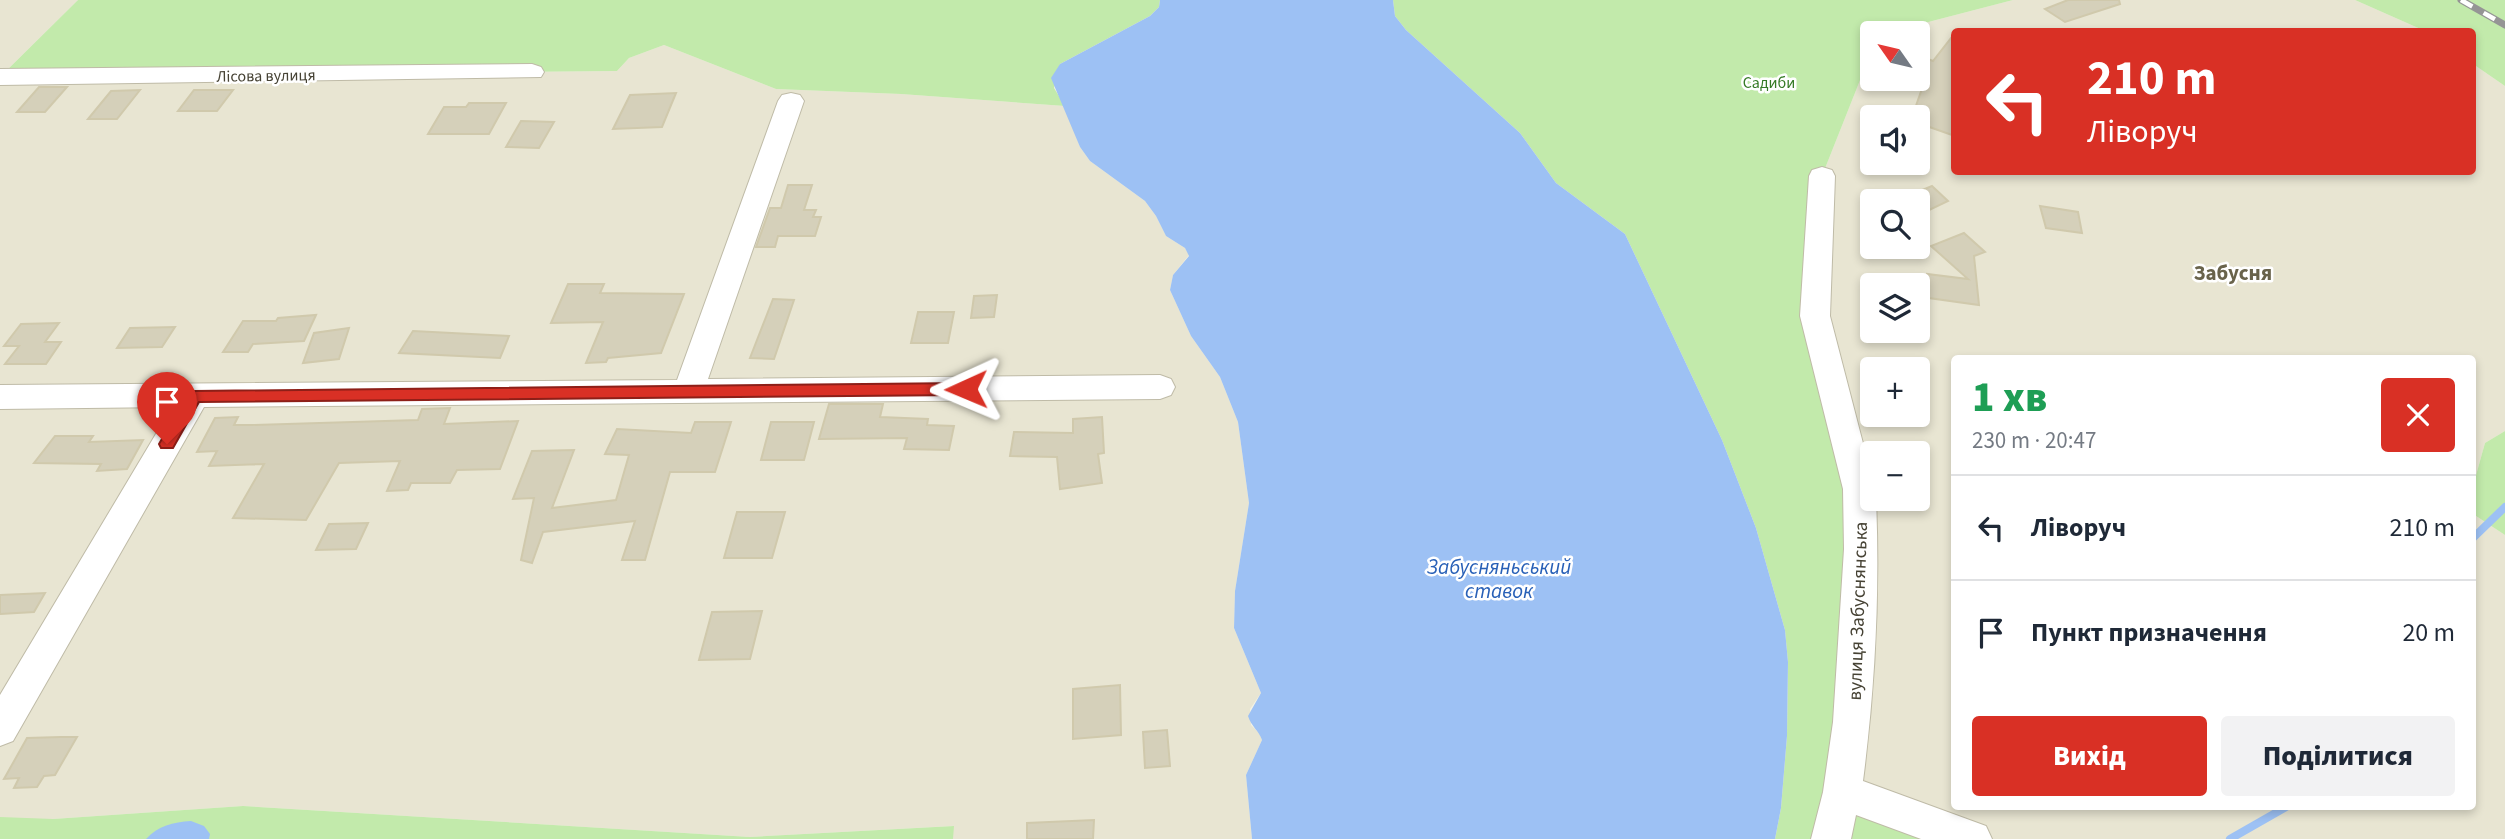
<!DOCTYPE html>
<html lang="uk">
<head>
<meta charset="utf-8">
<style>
  :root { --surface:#fff; --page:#f2f2f3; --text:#1f2937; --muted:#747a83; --line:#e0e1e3; --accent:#d93025 }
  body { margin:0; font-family:"Source Sans 3",sans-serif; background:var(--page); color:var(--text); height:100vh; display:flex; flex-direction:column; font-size:26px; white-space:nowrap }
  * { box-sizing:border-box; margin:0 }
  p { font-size:23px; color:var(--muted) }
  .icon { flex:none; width:38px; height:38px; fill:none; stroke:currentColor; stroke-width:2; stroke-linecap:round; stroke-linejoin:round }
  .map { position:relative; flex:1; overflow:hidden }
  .drawer { position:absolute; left:1951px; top:355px; width:525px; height:455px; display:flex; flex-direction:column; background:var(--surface); border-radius:7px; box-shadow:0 4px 10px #0003 }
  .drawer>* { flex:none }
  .banner { position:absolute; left:1951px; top:28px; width:525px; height:147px; border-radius:7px; box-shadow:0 4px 10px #0003; background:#d93025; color:#fff; overflow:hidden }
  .needle { width:46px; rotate:304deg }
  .buttons { position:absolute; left:1860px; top:21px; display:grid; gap:14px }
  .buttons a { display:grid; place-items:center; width:70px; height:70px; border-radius:7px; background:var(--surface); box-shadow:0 4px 10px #0003; font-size:35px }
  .pin { position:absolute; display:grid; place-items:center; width:60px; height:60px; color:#fff; margin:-72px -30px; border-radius:50% 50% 50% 0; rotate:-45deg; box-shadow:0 0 7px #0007 }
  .pin .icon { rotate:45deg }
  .me { position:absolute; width:77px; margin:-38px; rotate:269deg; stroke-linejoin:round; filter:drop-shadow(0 0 5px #0008) }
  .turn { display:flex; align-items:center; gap:24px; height:147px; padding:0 21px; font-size:32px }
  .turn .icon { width:91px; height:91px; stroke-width:2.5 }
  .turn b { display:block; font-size:49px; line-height:60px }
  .round { display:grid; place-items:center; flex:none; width:74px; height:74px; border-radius:7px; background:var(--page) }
  .head { display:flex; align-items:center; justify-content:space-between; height:119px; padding:0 21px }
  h1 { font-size:42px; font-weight:800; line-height:52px; color:#1e9e55 }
  .cta { display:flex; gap:14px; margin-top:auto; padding:14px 21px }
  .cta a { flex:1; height:80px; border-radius:7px; background:var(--accent); color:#fff; font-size:28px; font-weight:800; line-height:80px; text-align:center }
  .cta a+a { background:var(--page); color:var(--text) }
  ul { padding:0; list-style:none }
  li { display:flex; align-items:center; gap:21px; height:105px; padding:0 21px; border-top:2px solid var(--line) }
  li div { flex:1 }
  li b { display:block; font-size:26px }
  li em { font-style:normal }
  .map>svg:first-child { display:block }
  .residential { fill:#e8e5d2; fill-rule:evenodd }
  .green { fill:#c2eaab }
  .water { fill:#9dc1f4 }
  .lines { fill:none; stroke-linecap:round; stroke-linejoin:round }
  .stream { stroke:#9dc1f4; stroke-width:8 }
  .building { fill:#d5d0ba; stroke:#d0c9ac; stroke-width:2 }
  .minor-casing { stroke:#bfbba7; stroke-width:2 }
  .minor { fill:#fff; fill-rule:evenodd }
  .rail-casing { stroke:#959595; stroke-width:7 }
  .rail { stroke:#fff; stroke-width:4.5; stroke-dasharray:13; stroke-linecap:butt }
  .route { fill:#d93025; stroke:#8d1f18; stroke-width:2 }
  .labels { text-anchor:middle; stroke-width:5; stroke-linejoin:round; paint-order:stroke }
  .far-street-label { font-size:16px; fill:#464234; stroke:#fff }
  .far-park-label { font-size:16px; fill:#357a25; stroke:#fff }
  .street-label { font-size:19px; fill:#464234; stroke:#fff }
  .neighbourhood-label { font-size:21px; font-weight:bold; fill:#69634b; stroke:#fff }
  .water-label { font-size:21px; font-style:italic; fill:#2860b7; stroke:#fff }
</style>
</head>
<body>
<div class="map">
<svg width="2505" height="839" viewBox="0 0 2505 839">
  <rect width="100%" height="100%" fill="#f3f2e5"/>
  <g class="residential">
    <path d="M 0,0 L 78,0 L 1,76 L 617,71 L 629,58 L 664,45 L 776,89 L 901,94 L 1065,106 L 1080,147 L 1090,161 L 1145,201 L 1156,216 L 1166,236 L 1185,248 L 1189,255 L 1173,275 L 1170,290 L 1191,336 L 1220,377 L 1238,422 L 1249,503 L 1235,591 L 1234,628 L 1261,693 L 1250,709 L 1251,725 L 1260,734 L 1262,740 L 1246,775 L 1252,839 L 953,839 L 953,826 L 750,837 L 243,806 L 53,819 L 0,839 Z"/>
    <path d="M 2013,0 L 2355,0 L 2425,31 L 1955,32 L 1955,172 L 2473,172 L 2473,64 L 2505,86 L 2505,431 L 2485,443 L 2473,486 L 2473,359 L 1955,359 L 1955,807 L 2473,807 L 2473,514 L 2505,535 L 2505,839 L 1972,839 L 1842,792 L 1815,316 L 1822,176 L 1872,50 L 1872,79 L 1918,79 L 1918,33 L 1886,33 ZM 1872,117 L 1918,117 L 1918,163 L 1872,163 ZM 1872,201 L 1918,201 L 1918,247 L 1872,247 ZM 1872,285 L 1918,285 L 1918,331 L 1872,331 ZM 1872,369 L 1918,369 L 1918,415 L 1872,415 ZM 1872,453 L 1918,453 L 1918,499 L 1872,499 Z"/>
  </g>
  <g class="green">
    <path d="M 78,0 L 1160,0 L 1159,7 L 1150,16 L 1060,64 L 1054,88 L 1065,106 L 901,94 L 776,89 L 664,45 L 629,58 L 617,71 L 0,77 Z"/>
    <path d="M 1393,0 L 2013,0 L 1886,33 L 1872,33 L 1872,50 L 1822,176 L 1815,316 L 1859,489 L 1842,792 L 1972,839 L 1775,839 L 1781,808 L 1787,736 L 1788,662 L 1785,630 L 1756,528 L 1722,440 L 1625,234 L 1556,183 L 1520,133 L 1406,30 L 1395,16 Z"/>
    <path d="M 2355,0 L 2505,0 L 2505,86 L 2473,64 L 2473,32 L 2425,31 Z"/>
    <path d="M 2505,431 L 2505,535 L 2473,514 L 2473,486 L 2485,443 Z"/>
    <path d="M 243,806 L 750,837 L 954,826 L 953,839 L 0,839 L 0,817 L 53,819 Z"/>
  </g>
  <g class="water">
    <path d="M 1160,0 L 1393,0 L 1395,16 L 1406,30 L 1520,133 L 1556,183 L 1625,234 L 1722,440 L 1756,528 L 1785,630 L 1788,662 L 1787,736 L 1781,808 L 1775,839 L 1252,839 L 1246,775 L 1262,740 C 1259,731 1251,726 1248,716 L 1261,693 L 1234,628 L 1235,591 L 1249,503 L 1238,422 L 1220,377 L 1191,336 L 1170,290 L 1173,275 L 1189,256 L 1185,248 L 1166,236 L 1156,216 L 1145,201 L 1090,161 L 1080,147 L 1051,78 L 1060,64 L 1150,16 L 1159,7 Z"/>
    <path d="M 191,821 L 204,826 L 210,834 L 209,839 L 146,839 C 158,826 173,822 191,821 Z"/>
  </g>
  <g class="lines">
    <g class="stream">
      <path d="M 2473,538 L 2505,507"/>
      <path d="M 2230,839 L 2286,807"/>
    </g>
  </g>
  <g class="building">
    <path d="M 2068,0 L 2119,0 L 2120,4 L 2065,22 L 2045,9 Z"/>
    <path d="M 1955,33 L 1955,136 L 1918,123 L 1918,117 L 1912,117 L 1924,83 L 1918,81 L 1918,55 L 1933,61 Z"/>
    <path d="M 39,87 L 67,87 L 45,112 L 17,112 Z"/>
    <path d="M 140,90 L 117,119 L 88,119 L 111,91 Z"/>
    <path d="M 194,90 L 233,90 L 217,111 L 178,111 Z"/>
    <path d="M 676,93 L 662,127 L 613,129 L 630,95 Z"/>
    <path d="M 469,103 L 506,103 L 489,134 L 428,134 L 444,107 L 466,107 Z"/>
    <path d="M 521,121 L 554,122 L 539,148 L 506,147 Z"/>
    <path d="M 788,185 L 812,185 L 804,210 L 816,210 L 813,217 L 821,217 L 815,236 L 778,236 L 775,247 L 756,247 L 770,208 L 781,208 Z"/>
    <path d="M 1932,186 L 1948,201 L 1927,211 L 1910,195 Z"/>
    <path d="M 2040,206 L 2078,212 L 2082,233 L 2046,228 Z"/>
    <path d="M 1964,233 L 1985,252 L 1974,256 L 1979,305 L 1929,298 L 1927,274 L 1968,279 L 1931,246 Z"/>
    <path d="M 568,284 L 604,284 L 600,293 L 684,294 L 661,353 L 608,358 L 606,362 L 586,363 L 603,322 L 551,323 Z"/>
    <path d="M 997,295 L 994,317 L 971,318 L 974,296 Z"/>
    <path d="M 773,299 L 794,300 L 774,359 L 750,358 Z"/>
    <path d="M 918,312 L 954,312 L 948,343 L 911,343 Z"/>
    <path d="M 316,315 L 304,341 L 253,344 L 248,352 L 223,352 L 243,321 L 276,321 L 278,318 Z"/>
    <path d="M 59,323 L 45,342 L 61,342 L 46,364 L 5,364 L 19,346 L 4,346 L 21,324 Z"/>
    <path d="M 175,327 L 162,347 L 117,348 L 130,328 Z"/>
    <path d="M 349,328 L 339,359 L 303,363 L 314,333 Z"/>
    <path d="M 413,331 L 509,336 L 500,358 L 399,353 Z"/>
    <path d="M 829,404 L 883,404 L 880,417 L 928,419 L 927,425 L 954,426 L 949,450 L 904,449 L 907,438 L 819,439 Z"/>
    <path d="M 450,408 L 444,424 L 518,421 L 500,469 L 457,470 L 450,483 L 411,483 L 408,490 L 387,491 L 400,461 L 339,463 L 306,520 L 233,518 L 264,464 L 209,466 L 217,451 L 197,452 L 215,418 L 238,417 L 234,425 L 251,425 L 418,420 L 422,409 Z"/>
    <path d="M 1102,417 L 1104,453 L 1098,454 L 1102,483 L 1060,489 L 1057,457 L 1010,456 L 1014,432 L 1073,433 L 1073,419 Z"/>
    <path d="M 695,422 L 731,422 L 715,472 L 670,472 L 645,560 L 622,560 L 635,521 L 543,532 L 532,563 L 521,560 L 534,498 L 513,499 L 532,451 L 574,450 L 552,508 L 616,500 L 629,455 L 605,454 L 617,429 L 691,433 Z"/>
    <path d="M 771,422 L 814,422 L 804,460 L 761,460 Z"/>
    <path d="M 55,436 L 93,436 L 89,442 L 143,440 L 127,469 L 97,471 L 101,464 L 34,463 Z"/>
    <path d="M 737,512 L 785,512 L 772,558 L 724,558 Z"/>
    <path d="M 368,523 L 356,549 L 316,550 L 329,524 Z"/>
    <path d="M 45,593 L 34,612 L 0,614 L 0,595 Z"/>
    <path d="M 762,611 L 750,659 L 699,660 L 712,612 Z"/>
    <path d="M 1120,685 L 1121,735 L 1073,739 L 1073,689 Z"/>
    <path d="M 1167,730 L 1170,766 L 1145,768 L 1143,732 Z"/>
    <path d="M 61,737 L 77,737 L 55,775 L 44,776 L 37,787 L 14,788 L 19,778 L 4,779 L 27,738 Z"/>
    <path d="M 1094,820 L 1093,839 L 1027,839 L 1027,823 Z"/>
  </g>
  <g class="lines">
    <g class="minor-casing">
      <g id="minor">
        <path d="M 532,64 L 541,67 L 544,72 L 541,77 L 0,85 L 0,69 Z"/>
        <path d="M 791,93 L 800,95 L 804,101 L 708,379 L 1160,375 L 1171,379 L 1175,387 L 1171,395 L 1160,399 L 204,407 L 13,741 L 0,746 L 0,695 L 172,407 L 0,409 L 0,385 L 677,380 L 778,101 L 782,95 Z"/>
        <path d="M 1822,167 L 1832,170 L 1835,176 L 1830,316 L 1872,478 L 1872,499 L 1876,499 C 1880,593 1875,688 1863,781 L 1986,826 L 1992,839 L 1921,839 L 1856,815 L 1851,839 L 1811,839 L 1823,792 L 1833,722 L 1844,549 L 1843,489 L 1800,316 L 1809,176 L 1812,170 Z"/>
      </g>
    </g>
    <use href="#minor" class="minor"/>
    <g class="rail-casing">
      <path id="rail" d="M 2461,0 L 2505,25"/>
    </g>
    <use href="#rail" class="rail"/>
  </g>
  <path class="route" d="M 966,383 L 973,389 L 966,395 L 199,402 L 173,448 L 161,448 L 159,444 L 189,392 L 195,391 Z"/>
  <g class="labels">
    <g class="far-street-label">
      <text transform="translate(266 75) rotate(-1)" y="6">Лісова вулиця</text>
    </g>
    <g class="far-park-label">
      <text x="1769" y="88">Садиби</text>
    </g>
    <g class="street-label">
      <text transform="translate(1857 611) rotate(-88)" y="7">вулиця Забуснянська</text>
    </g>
    <g class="neighbourhood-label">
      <text x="2233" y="280">Забусня</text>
    </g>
    <g class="water-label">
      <text x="1499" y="574">Забусняньський<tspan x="1499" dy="24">ставок</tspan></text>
    </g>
  </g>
</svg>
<div class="buttons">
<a><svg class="needle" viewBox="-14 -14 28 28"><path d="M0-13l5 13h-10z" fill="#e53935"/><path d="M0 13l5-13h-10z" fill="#747a83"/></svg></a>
<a><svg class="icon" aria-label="sound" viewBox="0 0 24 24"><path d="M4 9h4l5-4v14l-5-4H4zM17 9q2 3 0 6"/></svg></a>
<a><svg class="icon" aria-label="search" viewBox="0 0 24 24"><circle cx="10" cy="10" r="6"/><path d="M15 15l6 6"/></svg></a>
<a><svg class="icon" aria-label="layers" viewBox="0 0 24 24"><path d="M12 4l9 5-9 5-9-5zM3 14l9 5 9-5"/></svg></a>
<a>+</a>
<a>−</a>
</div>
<div class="pin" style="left:167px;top:444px;background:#d93025"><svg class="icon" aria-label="arrive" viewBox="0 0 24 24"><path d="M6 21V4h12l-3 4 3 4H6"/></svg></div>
<svg class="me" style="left:966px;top:389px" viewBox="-20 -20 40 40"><path d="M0-17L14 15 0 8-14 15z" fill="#d93025" stroke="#fff" stroke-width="4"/></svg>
<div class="banner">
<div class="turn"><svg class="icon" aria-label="left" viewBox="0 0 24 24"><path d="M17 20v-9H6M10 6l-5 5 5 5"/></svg><div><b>210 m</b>Ліворуч</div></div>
</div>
<section class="drawer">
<div class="head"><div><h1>1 хв</h1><p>230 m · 20:47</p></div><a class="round" style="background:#d93025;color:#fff"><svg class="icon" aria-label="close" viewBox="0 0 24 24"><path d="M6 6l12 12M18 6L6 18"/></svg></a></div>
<ul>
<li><svg class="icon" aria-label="left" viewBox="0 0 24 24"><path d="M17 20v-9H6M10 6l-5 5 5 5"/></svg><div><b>Ліворуч</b></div><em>210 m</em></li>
<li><svg class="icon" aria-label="arrive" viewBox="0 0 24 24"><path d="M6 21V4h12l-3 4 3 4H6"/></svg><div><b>Пункт призначення</b></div><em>20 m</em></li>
</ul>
<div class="cta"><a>Вихід</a><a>Поділитися</a></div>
</section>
</div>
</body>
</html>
